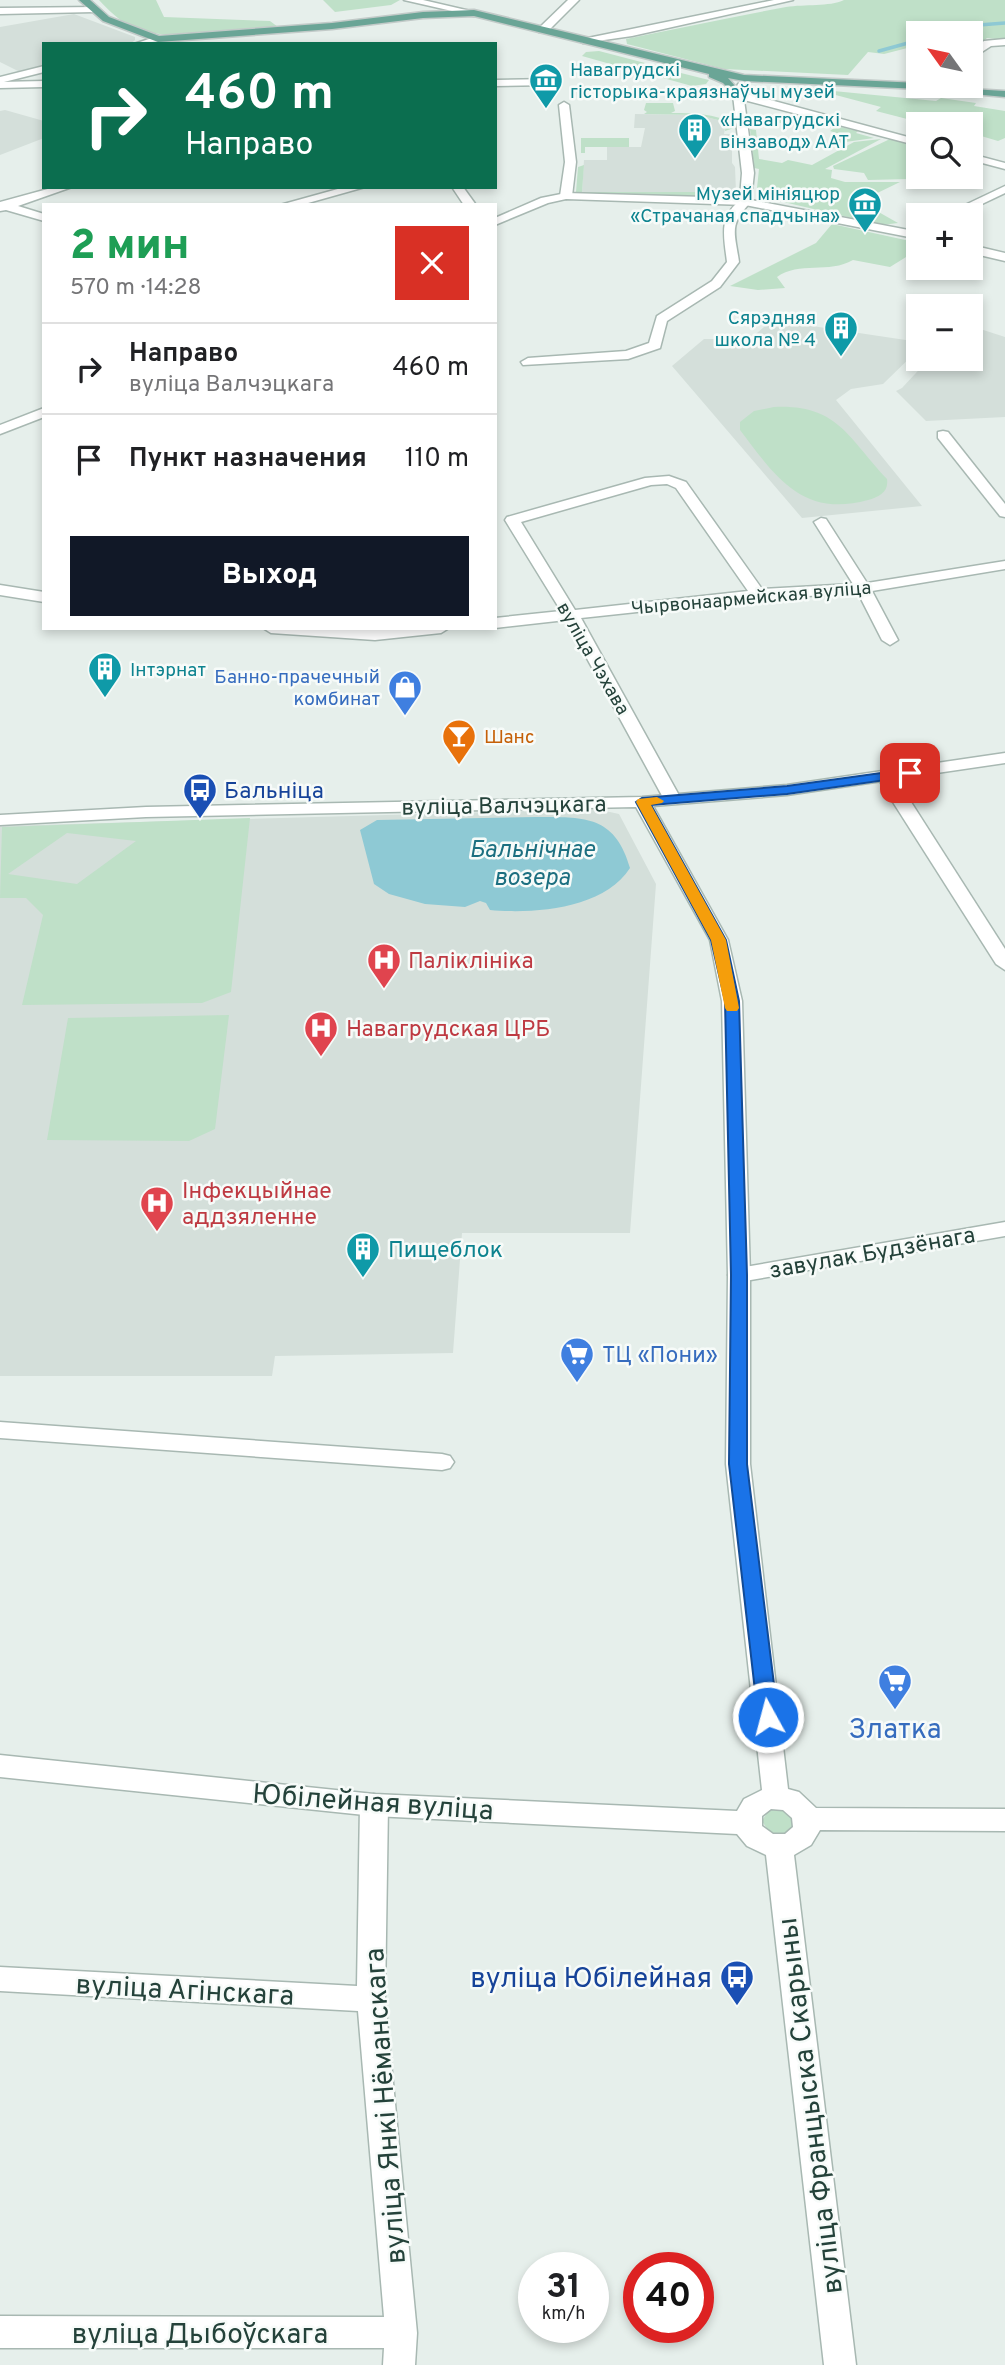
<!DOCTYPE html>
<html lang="ru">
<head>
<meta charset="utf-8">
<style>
  :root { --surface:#fff; --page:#f2f2f2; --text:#202124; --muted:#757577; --line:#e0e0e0; --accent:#111827 }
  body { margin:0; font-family:Overpass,sans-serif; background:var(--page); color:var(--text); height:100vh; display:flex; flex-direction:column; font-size:26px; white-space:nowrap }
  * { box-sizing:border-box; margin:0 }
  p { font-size:23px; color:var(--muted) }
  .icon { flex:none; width:38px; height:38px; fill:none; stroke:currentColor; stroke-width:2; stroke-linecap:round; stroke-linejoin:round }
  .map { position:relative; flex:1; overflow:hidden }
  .panel { position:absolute; left:42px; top:203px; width:455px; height:427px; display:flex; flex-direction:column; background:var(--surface); border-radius:0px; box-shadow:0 4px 10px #0003 }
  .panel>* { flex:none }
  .banner { position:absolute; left:42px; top:42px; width:455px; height:147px; border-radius:0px; box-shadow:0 4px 10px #0003; background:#0b6e4f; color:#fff; overflow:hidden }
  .needle { width:46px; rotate:303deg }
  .buttons { position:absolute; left:906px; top:21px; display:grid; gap:14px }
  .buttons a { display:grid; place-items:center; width:77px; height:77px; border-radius:0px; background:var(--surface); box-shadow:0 4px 10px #0003; font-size:35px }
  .speed { position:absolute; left:518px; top:2252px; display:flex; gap:14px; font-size:35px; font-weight:700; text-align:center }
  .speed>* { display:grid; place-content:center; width:91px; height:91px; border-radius:50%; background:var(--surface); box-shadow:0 4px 10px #0003; line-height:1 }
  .speed small { font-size:18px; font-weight:400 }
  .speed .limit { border:10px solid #d22; background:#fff; color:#111 }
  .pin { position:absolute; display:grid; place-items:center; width:60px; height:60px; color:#fff; margin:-30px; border-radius:14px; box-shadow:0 4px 10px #0006 }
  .me { position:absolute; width:77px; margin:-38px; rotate:353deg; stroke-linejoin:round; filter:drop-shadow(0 0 5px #0008) }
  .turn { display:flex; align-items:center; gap:24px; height:147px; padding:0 28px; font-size:32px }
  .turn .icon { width:91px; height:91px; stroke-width:2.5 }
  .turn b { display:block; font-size:49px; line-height:60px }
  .round { display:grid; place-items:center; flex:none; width:74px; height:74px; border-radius:0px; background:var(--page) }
  .overview { display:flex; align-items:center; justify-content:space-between; height:119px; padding:0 28px }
  h1 { font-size:42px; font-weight:800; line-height:52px; color:#1e9e55 }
  .button { display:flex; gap:14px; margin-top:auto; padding:14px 28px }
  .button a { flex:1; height:80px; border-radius:0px; background:var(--accent); color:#fff; font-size:28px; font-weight:800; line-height:80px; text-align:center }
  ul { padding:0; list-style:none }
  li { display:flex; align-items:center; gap:21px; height:91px; padding:0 28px; border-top:2px solid var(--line) }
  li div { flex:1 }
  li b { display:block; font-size:26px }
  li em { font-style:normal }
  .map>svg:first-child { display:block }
  .built { fill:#d4dfda }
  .green { fill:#bfe0c8; fill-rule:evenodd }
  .water { fill:#8ec9d4 }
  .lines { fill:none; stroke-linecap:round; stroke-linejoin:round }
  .stream { stroke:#8ec9d4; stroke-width:3.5 }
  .minor-casing { stroke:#a8b8b2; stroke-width:3 }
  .tertiary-casing { stroke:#a8b8b2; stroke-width:3 }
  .primary-casing { stroke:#c2cac8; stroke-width:3 }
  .minor { fill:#fff; fill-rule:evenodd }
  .tertiary { fill:#fff; fill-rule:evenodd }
  .primary { fill:#6aa596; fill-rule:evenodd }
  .route { fill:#1a73e8; stroke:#114b97; stroke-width:2 }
  .slow { fill:#f59e0b }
  .labels { text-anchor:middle; stroke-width:5; stroke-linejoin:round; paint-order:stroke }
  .far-culture-label { font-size:19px; fill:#0d838f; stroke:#f7fbf9; text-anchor:start }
  .far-street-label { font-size:19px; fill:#24423a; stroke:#f7fbf9 }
  .far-shop-label { font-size:19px; fill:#366cbe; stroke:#f7fbf9; text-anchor:end }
  .far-food-label { font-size:19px; fill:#c56008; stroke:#f7fbf9; text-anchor:start }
  .transit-label { font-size:23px; fill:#164399; stroke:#f7fbf9; text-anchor:start }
  .street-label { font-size:23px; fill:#24423a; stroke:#f7fbf9 }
  .health-label { font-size:23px; fill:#be3a42; stroke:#f7fbf9; text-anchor:start }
  .culture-label { font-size:23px; fill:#0d838f; stroke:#f7fbf9; text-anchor:start }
  .shop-label { font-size:23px; fill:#366cbe; stroke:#f7fbf9; text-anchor:start }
  .water-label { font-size:24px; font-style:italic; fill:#1c6f80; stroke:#f7fbf9 }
  .near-shop-label { font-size:28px; fill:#366cbe; stroke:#f7fbf9 }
  .near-street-label { font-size:28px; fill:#24423a; stroke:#f7fbf9 }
  .near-transit-label { font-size:28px; fill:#164399; stroke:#f7fbf9; text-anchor:end }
</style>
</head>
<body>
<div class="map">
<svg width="1005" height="2365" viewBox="0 0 1005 2365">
  <rect width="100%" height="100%" fill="#e6efeb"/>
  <g class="built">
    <path d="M 74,14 L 135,37 L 135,40 L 130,44 L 44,44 L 44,66 L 20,72 L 0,62 L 0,27 Z"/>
    <path d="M 5,110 L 44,121 L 44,138 L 0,155 L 0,111 Z"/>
    <path d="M 635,114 L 698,115 L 726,122 L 724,134 L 732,134 L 732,163 L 735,167 L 736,192 L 582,192 L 584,160 L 607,160 L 607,147 L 641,147 L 645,128 L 634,128 Z"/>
    <path d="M 772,320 L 919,342 L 919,349 L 883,384 L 851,389 L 836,400 L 922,506 L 802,518 L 672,366 L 704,339 L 750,339 Z"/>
    <path d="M 971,326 L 1005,337 L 1005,417 L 926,421 L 896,391 L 902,388 L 929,359 L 971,359 Z"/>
    <path d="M 596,809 L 619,814 L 656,884 L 630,1233 L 462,1233 L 453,1353 L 275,1356 L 272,1376 L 0,1376 L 0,826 Z"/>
  </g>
  <g class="green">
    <path d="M 99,0 L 156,0 L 164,17 L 270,21 L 278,27 C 243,30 163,43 132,27 C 121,22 107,9 99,0 Z"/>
    <path d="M 323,0 L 400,0 L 391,5 L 335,12 Z"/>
    <path d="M 844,0 L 1005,0 L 1005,40 L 987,38 L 973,50 L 971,33 L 919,33 L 919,45 L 884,54 L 868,52 L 848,75 L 724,69 L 627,44 L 626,39 C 679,28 733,17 786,7 C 805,4 829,7 844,0 Z"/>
    <path d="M 599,51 L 645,63 L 628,69 L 582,56 L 586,52 Z"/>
    <path d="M 661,68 L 709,80 L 706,84 L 692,86 L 645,73 Z"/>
    <path d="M 813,89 L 936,101 L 941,98 L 976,103 L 974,106 L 1005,111 L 1005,138 L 998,141 L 971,133 L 971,124 L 938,124 L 917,119 L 911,120 L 876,111 L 881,107 Z"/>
    <path d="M 646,103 L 673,103 L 675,111 L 671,113 C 692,113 715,113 734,124 L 734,128 L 725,131 L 726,122 L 698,115 L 644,114 L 647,112 L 644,110 Z"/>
    <path d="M 788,115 L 858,131 L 856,133 L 874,138 L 831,144 L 839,139 L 834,138 L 843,135 L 830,131 L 834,128 L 793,120 L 785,124 L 762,119 Z"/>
    <path d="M 750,129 L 756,130 L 759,159 L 782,163 L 788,160 L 812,165 L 854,142 L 881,139 L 825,169 L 832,170 L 831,178 L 845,182 L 900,182 L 865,199 L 875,210 L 898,223 L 882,225 L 775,200 L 757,188 L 759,169 L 754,168 Z"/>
    <path d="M 581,138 L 629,138 L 629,147 L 585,147 L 585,153 L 581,153 Z"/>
    <path d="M 890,139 L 919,147 L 919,175 L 910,179 L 868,180 L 864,173 L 834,169 L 833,166 Z"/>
    <path d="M 584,165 L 582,192 L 736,192 L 725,196 L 582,194 L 576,192 L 578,167 Z"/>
    <path d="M 832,224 L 919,243 L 919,249 L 890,267 L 853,260 C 829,274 799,261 777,277 L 785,288 L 758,290 L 730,286 L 816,243 Z"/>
    <path d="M 774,407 C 838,404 848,438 887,479 C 889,492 879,497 868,500 C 802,518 775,476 740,430 L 740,422 L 754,411 Z"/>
    <path d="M 250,818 L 231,992 L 202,1003 L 22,1005 L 43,915 L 26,898 L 0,898 L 2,827 ZM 67,833 L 136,841 L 77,884 L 8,874 Z"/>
    <path d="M 229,1015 L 215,1129 L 189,1141 L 47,1140 L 68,1018 Z"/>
    <path d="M 775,1809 L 782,1809 L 794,1816 L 795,1828 L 784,1835 L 769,1832 L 762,1821 L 768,1811 Z"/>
  </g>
  <path class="water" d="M 536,817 C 584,817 615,815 630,868 C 604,909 534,914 490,910 L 486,903 L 480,901 L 465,907 L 425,904 L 389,894 L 374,884 L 360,830 L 377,820 Z"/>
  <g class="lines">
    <g class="stream">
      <path d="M 952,33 L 979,25 L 1005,23"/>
      <path d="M 879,51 L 919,40"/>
    </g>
    <g class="minor-casing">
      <g id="minor">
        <path d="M 404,0 L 423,0 L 479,13 L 474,16 Z"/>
        <path d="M 97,7 L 97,11 L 94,12 L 0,14 L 0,8 Z"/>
        <path d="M 1005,39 L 1005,45 L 991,46 L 971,59 L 971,51 L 984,41 Z"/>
        <path d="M 495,80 L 550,79 L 555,82 L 550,85 L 495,86 Z"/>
        <path d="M 44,81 L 44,87 L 0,88 L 0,82 Z"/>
        <path d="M 564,102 L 569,105 L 576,162 L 572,196 L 566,199 L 560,196 L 565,162 L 559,105 Z"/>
        <path d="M 1005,186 L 1005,193 L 959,215 L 944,215 Z"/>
        <path d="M 55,187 L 72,187 L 18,206 L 44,214 L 44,221 L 6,210 L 0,211 L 0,202 Z"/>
        <path d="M 345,187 L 365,187 L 301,205 L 280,205 Z"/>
        <path d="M 452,187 L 463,187 L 476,205 L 464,205 Z"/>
        <path d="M 741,200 L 751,202 C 728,225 735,233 739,262 L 720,287 L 667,321 L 660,348 L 628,359 L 523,365 L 521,362 L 528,358 L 626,351 L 649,343 L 657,316 L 712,281 L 727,262 C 724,237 718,216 741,200 Z"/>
        <path d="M 943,431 L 948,432 L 1005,504 L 1005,517 L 1000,516 L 938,438 L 938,432 Z"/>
        <path d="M 669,476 L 686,482 L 762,589 L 853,584 L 814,522 L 821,518 L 826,519 L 867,583 L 1005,561 L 1005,569 L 872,591 L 898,640 L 890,645 L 882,640 L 858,593 L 758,599 L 581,618 L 681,799 L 678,803 L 666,803 L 566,620 L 495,628 L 495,618 L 561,611 L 505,520 L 507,517 L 645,478 ZM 667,484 L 676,488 L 748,591 L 575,610 L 521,522 L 651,485 Z"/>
        <path d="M 0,585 L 44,592 L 44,602 L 0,595 Z"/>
        <path d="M 263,628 L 449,628 L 441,633 L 375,640 L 271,633 Z"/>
        <path d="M 886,772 L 895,777 L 1005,949 L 1005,970 L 996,964 L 877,777 Z"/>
        <path d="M 1005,1222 L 1005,1236 L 739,1282 L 731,1280 L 728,1275 L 731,1270 L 739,1268 Z"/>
        <path d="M 0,1422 L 442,1454 L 450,1456 L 454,1462 L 450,1468 L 442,1470 L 0,1438 Z"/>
        <path d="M 374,1794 L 384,1797 L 388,1805 L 385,1999 L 417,2333 L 415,2365 L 383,2365 L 384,2348 L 0,2348 L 0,2316 L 384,2317 L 358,2011 L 0,1991 L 0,1967 L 357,1986 L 360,1805 L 364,1797 Z"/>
      </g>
    </g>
    <g class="tertiary-casing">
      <g id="tertiary">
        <path d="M 568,0 L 579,0 L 550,29 L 539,32 L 539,28 Z"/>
        <path d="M 774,0 L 793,0 L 632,36 L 583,43 L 578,40 Z"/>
        <path d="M 158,36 L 161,37 L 161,41 L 134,44 Z"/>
        <path d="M 44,66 L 44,72 L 0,83 L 0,77 Z"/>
        <path d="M 742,83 L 747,86 L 744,93 L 919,140 L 919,146 L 744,100 L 754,173 L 751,200 L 919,232 L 919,239 L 745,205 L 566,199 L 548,203 L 495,225 L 495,218 L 541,198 L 566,193 L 740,198 L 742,173 L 733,95 L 738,84 Z"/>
        <path d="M 971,154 L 1005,163 L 1005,169 L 971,160 Z"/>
        <path d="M 971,245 L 1005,253 L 1005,261 L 971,253 Z"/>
        <path d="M 44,408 L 44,417 L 0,434 L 0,425 Z"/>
        <path d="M 1005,753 L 1005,763 L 787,795 L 653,806 L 728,940 L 742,1001 L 750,1275 L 750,1464 L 788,1789 L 799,1792 L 816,1808 L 1005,1809 L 1005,1831 L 820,1830 L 811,1845 L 794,1855 L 856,2365 L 824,2365 L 766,1855 L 747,1846 L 737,1834 L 374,1816 L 0,1777 L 0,1755 L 374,1794 L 737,1811 L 744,1799 L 762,1790 L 726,1464 L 728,1275 L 722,1001 L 710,940 L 636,807 L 146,817 L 0,825 L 0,815 L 146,807 L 642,797 L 787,785 ZM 771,1809 L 783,1810 L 792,1818 L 793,1827 L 785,1834 L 773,1834 L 762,1826 L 762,1816 Z"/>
      </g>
    </g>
    <g class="primary-casing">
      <path id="primary" d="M 79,0 L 90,0 L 109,17 L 159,36 L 332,23 L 423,12 L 474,10 L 744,75 L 919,83 L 919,86 L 1005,91 L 1005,97 L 920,89 L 744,81 L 728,78 L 743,95 L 738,98 L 723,83 L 709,77 L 709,74 L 474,16 L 423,18 L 332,29 L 158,42 L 103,21 Z"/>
    </g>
    <use href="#minor" class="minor"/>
    <use href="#tertiary" class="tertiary"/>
    <use href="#primary" class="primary"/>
  </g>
  <path class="route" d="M 910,769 L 914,770 L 914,776 L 787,794 L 651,805 L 726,940 L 739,1001 L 747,1275 L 747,1464 L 778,1717 L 775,1722 L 768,1724 L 761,1722 L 758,1717 L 729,1464 L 731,1275 L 725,1001 L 711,940 L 636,802 L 642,798 L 787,786 Z"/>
  <path class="slow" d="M 657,797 L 664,801 L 662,803 L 651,805 L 726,940 L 739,1008 L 737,1011 L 727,1011 L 725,1008 L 711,940 L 636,802 L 638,799 Z"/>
  <defs>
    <g id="museum-pin" transform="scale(1.75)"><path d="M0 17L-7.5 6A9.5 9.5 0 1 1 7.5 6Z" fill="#0f9aa8" stroke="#f7fbf9"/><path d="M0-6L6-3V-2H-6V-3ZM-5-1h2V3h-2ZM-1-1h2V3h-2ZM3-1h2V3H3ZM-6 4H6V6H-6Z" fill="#fff"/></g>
    <g id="building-pin" transform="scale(1.75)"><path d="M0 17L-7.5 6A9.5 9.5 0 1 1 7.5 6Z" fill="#0f9aa8" stroke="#f7fbf9"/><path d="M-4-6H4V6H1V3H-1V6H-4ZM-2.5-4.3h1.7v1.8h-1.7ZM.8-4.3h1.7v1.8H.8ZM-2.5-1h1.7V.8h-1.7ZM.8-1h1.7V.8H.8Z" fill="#fff"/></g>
    <g id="shop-pin" transform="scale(1.75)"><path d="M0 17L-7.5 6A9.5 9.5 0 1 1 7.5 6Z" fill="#3f7fe0" stroke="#f7fbf9"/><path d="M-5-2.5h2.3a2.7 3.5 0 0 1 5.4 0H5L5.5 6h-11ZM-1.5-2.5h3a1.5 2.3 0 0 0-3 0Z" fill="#fff"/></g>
    <g id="bar-pin" transform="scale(1.75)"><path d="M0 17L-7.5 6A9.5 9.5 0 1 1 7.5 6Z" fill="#e8710a" stroke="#f7fbf9"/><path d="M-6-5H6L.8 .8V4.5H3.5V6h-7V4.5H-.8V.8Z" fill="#fff"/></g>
    <g id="bus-pin" transform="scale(1.75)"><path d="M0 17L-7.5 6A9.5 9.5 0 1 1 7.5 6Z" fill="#1a4fb4" stroke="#f7fbf9"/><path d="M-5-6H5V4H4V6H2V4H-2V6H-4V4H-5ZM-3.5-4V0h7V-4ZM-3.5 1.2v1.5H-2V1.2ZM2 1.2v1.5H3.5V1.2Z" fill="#fff"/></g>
    <g id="hospital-pin" transform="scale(1.75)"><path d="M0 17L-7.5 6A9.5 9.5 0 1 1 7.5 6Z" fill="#e0444e" stroke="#f7fbf9"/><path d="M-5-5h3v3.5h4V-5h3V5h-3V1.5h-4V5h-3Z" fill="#fff"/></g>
    <g id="supermarket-pin" transform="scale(1.75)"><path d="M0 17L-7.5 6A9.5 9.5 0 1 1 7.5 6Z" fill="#3f7fe0" stroke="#f7fbf9"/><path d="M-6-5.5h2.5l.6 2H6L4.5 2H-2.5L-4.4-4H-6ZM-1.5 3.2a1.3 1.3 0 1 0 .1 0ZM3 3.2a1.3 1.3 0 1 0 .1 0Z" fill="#fff"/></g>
  </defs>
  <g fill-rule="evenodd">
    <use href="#museum-pin" x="546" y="80"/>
    <use href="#building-pin" x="695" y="130"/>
    <use href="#museum-pin" x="865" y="204"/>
    <use href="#building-pin" x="841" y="328"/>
    <use href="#building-pin" x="105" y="669"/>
    <use href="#shop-pin" x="405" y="687"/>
    <use href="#bar-pin" x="459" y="736"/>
    <use href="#bus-pin" x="200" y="790"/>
    <use href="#hospital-pin" x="384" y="960"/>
    <use href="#hospital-pin" x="321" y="1028"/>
    <use href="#hospital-pin" x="157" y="1203"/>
    <use href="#building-pin" x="363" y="1249"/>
    <use href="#supermarket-pin" x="577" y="1354"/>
    <use href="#supermarket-pin" x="895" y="1681"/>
    <use href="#bus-pin" x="737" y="1977"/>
  </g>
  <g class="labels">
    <g class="far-culture-label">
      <text x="570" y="76">Навагрудскі<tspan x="570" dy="22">гісторыка-краязнаўчы музей</tspan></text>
      <text x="720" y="126">«Навагрудскі<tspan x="720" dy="22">вінзавод» ААТ</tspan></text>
      <text x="840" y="200" text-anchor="end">Музей мініяцюр<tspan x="840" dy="22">«Страчаная спадчына»</tspan></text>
      <text x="816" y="324" text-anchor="end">Сярэдняя<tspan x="816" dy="22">школа № 4</tspan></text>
      <text x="130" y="676">Інтэрнат</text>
    </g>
    <g class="far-street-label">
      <text transform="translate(751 597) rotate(-5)" y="7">Чырвонаармейская вуліца</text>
      <text transform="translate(594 658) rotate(60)" y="7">вуліца Чэхава</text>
    </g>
    <g class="far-shop-label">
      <text x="380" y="683">Банно-прачечный<tspan x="380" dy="22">комбинат</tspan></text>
    </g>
    <g class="far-food-label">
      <text x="484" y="743">Шанс</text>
    </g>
    <g class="transit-label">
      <text x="224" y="798">Бальніца</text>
    </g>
    <g class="street-label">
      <text transform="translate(504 805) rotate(-1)" y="8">вуліца Валчэцкага</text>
      <text transform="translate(872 1252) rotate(-10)" y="8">завулак Будзёнага</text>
    </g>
    <g class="health-label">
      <text x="408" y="968">Паліклініка</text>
      <text x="346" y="1036">Навагрудская ЦРБ</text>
      <text x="182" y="1198">Інфекцыйнае<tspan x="182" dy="26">аддзяленне</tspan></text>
    </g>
    <g class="culture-label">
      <text x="388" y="1257">Пищеблок</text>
    </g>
    <g class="shop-label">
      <text x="602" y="1362">ТЦ «Пони»</text>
    </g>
    <g class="water-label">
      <text x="532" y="857">Бальнічнае<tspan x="532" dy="28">возера</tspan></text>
    </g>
    <g class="near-shop-label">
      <text x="895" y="1738">Златка</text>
    </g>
    <g class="near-street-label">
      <text transform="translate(373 1801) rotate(4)" y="10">Юбілейная вуліца</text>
      <text transform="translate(185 1989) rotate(3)" y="10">вуліца Агінскага</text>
      <text transform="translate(384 2106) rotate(-94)" y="10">вуліца Янкі Нёманскага</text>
      <text transform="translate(809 2106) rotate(-97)" y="10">вуліца Францыска Скарыны</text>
      <text x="200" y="2343">вуліца Дыбоўскага</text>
    </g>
    <g class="near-transit-label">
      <text x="712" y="1987">вуліца Юбілейная</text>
    </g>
  </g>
</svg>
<div class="buttons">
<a><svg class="needle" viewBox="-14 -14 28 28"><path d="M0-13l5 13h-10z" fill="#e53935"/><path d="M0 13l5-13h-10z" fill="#757577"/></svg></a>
<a><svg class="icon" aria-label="search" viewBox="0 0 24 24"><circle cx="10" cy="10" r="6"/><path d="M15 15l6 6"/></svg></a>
<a>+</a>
<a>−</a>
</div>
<div class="speed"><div>31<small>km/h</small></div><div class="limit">40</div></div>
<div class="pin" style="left:910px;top:773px;background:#d93025"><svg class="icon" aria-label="arrive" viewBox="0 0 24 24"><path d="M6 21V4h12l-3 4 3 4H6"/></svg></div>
<svg class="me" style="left:768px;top:1717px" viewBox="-20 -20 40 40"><circle r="17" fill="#1a73e8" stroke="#fff" stroke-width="3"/><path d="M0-11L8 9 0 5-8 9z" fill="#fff"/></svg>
<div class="banner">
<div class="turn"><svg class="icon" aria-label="right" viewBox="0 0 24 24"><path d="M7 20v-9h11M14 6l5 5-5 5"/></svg><div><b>460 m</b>Направо</div></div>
</div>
<section class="panel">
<div class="overview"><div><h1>2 мин</h1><p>570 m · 14:28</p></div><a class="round" style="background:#d93025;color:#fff"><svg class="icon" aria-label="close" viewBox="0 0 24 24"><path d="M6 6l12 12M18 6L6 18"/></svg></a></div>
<ul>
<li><svg class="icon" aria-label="right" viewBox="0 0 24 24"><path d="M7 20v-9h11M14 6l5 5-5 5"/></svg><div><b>Направо</b><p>вуліца Валчэцкага</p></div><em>460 m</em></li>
<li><svg class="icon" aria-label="arrive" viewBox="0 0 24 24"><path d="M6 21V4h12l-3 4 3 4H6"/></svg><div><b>Пункт назначения</b></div><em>110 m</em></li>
</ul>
<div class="button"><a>Выход</a></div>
</section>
</div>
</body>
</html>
